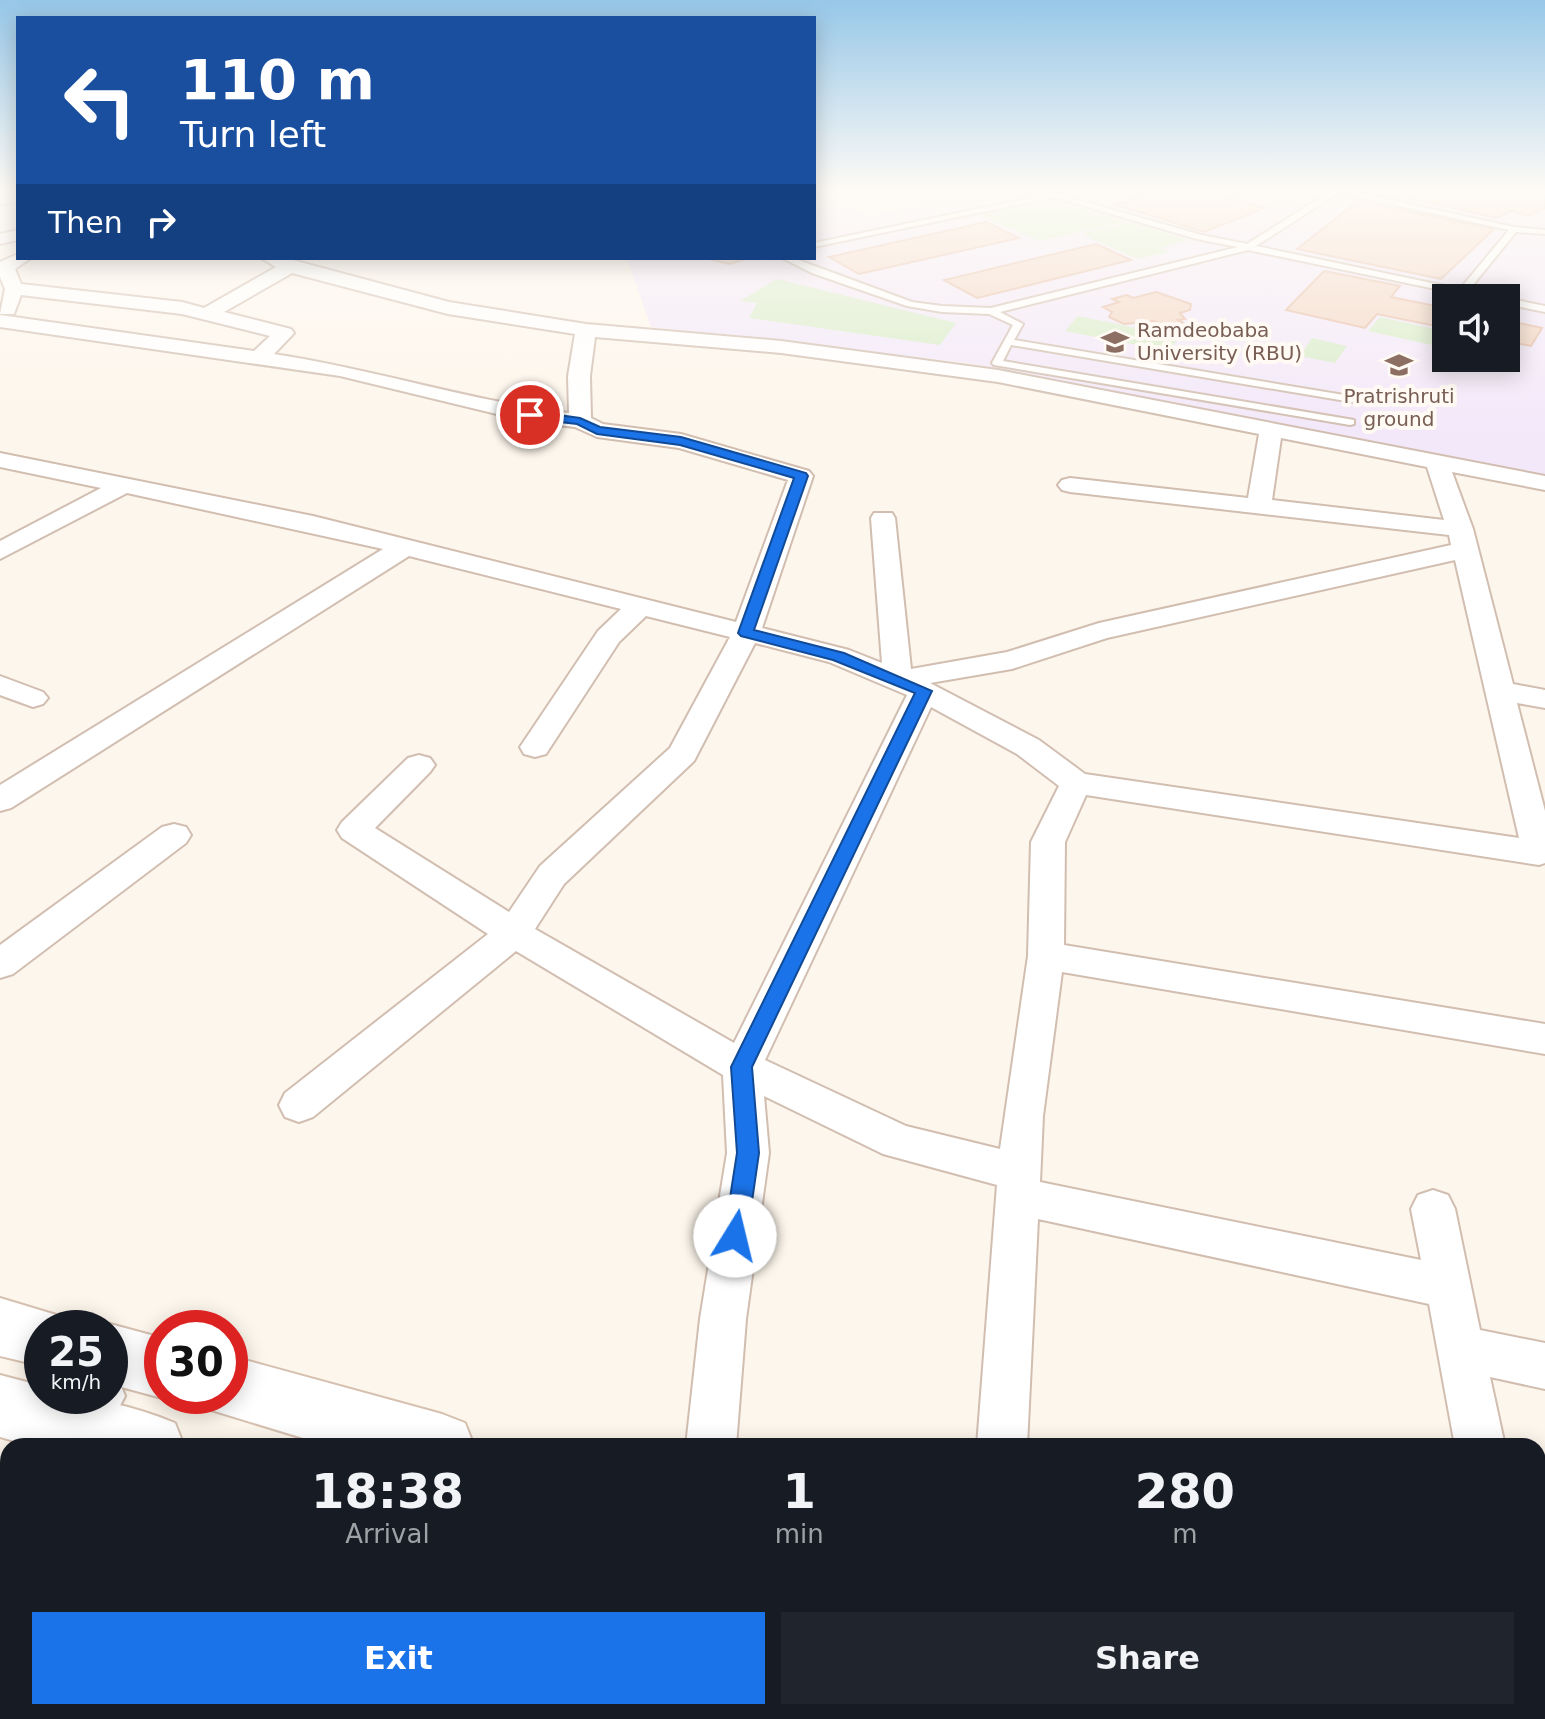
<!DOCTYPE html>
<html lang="en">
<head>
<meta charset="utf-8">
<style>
  :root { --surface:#171b24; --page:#20242c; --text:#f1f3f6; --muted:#9ea1a6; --accent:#1a73e8 }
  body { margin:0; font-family:"DejaVu Sans",sans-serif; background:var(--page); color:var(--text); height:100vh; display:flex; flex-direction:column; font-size:30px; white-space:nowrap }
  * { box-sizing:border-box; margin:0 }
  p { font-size:26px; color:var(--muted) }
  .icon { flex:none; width:44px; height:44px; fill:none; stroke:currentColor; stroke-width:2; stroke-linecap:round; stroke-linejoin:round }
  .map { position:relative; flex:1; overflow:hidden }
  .panel { position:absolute; left:0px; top:1438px; width:1546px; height:282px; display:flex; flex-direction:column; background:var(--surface); border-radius:24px 24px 0 0; box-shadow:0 4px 20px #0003 }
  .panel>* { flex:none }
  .guide { position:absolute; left:16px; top:16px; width:800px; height:244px; border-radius:0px; box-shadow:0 4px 20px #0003; background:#1a4fa0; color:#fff; overflow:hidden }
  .buttons { position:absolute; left:1432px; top:284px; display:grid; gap:16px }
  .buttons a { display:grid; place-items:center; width:88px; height:88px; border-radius:0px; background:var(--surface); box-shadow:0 4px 20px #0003; font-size:40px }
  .speed { position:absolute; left:24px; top:1310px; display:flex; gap:16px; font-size:40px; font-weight:700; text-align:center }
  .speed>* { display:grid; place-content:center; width:104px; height:104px; border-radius:50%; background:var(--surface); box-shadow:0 4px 20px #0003; line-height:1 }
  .speed small { font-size:20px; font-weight:400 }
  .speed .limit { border:12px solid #d22; background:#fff; color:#111 }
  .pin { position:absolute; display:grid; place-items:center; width:68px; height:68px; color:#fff; margin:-34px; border:4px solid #fff; border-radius:50%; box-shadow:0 2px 8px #0007 }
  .me { position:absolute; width:88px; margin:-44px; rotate:9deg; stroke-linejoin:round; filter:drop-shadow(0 0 6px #0008) }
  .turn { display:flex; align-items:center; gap:28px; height:168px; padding:0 32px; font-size:36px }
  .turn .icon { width:104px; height:104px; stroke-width:2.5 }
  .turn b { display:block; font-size:56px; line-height:68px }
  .then { display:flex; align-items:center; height:76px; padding:0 32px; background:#0003; gap:16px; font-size:30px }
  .eta { display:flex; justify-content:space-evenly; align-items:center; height:136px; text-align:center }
  .eta b { font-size:48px; font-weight:800; line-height:56px }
  .primary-button { display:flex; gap:16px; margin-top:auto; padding:16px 32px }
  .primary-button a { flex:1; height:92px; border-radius:0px; background:var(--accent); color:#fff; font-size:32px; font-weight:800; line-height:92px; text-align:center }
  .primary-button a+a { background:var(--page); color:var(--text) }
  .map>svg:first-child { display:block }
  .education { fill:#f3e8fa; fill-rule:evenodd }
  .green { fill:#d8ecc9 }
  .building { fill:#f3d5c3; stroke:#e6bba3; stroke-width:2 }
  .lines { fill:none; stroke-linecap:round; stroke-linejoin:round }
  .lane-casing { stroke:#d1beb0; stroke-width:4 }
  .street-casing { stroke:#d1beb0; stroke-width:4 }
  .secondary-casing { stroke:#d6c0b0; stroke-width:4 }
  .lane { fill:#fff; fill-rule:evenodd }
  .street { fill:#fff; fill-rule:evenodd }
  .secondary { fill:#fff; fill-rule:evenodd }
  .route { fill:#1a73e8; stroke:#114b97; stroke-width:2 }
  .labels { text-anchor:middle; stroke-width:8; stroke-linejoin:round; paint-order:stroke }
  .far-education-label { font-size:20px; fill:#785e54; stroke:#fffaf3; text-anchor:start }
</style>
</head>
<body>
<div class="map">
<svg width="1545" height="1719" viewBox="0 0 1545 1719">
  <rect width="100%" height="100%" fill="#fdf6ec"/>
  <path class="education" d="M 972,191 L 1545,191 L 1545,478 L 968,363 L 651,327 L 627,258 L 814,258 L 814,195 L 872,216 ZM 1446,298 L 1506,298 L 1506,358 L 1446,358 Z"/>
  <g class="green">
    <path d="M 1055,198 L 1126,222 L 1040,241 L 975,214 Z"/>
    <path d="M 1130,222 L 1189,240 L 1160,248 L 1169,252 L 1137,259 L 1081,234 Z"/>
    <path d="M 777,279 L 956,323 L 940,345 L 749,318 L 757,303 L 740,301 Z"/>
    <path d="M 1078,316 L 1180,337 L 1168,351 L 1065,331 Z"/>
    <path d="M 1380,317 L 1444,331 L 1432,345 L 1368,331 Z"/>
    <path d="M 1312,338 L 1347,346 L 1335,363 L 1300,356 Z"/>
  </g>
  <g class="building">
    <path d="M 1156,191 L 1204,191 L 1265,208 L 1204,232 L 1116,205 Z"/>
    <path d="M 1412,191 L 1545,191 L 1545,208 L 1528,216 L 1512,211 L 1496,218 L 1401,196 Z"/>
    <path d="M 1358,201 L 1494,229 L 1441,279 L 1297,249 Z"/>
    <path d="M 986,222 L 1019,238 L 859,274 L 829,257 Z"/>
    <path d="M 1096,244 L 1131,260 L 977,298 L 944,280 Z"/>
    <path d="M 705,258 L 750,258 L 729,264 Z"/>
    <path d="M 1324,271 L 1400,286 L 1391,297 L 1446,308 L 1446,328 L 1377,314 L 1365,328 L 1286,310 Z"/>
    <path d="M 1156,292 L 1191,304 L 1190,310 L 1180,313 L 1185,319 L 1178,320 L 1189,326 L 1172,330 L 1154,321 L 1124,324 L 1109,317 L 1112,312 L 1103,307 L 1119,302 L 1112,299 L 1127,295 L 1133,298 Z"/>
    <path d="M 1506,320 L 1542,328 L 1531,346 L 1506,341 Z"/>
  </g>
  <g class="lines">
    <g class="lane-casing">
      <g id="lane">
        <path d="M 1331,191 L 1350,191 L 1514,227 L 1545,230 L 1545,234 L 1516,232 L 1468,291 L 1496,298 L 1479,298 L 1248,250 L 1000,312 L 1023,324 L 1014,340 L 1356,397 L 1357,399 L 1352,402 L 1011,345 L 1003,361 L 1354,420 L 1354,424 L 1350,425 L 994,365 L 992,363 L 1013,325 L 989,314 L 942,312 L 907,306 L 812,273 L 782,258 L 793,258 L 912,302 L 942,306 L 991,308 L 1238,247 L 1197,239 L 1054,197 L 814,247 L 814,243 L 1054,193 L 1201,235 L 1247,244 ZM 1338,193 L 1340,193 L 1509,230 L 1460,289 L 1256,246 Z"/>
        <path d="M 1506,298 L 1545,306 L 1545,312 L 1506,304 Z"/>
      </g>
    </g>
    <g class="street-casing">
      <g id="street">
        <path d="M 18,191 L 18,202 L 0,204 L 0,194 Z"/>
        <path d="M 18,230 L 18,240 L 0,244 L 0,234 Z"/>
        <path d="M 18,254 L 18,258 L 31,258 L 15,269 L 21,284 L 182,302 L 204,308 L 276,267 L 261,258 L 285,258 L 449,302 L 586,324 L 781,341 L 998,370 L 1545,476 L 1545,490 L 1452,472 L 1473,529 L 1513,684 L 1545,690 L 1545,708 L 1517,703 L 1545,811 L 1545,863 L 1539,865 L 1086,795 L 1065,842 L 1064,945 L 1545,1024 L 1545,1054 L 1062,972 L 1043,1116 L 1040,1182 L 1421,1260 L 1411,1209 L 1418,1195 L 1433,1190 L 1448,1195 L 1455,1209 L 1480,1330 L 1545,1343 L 1545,1389 L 1490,1377 L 1505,1446 L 1455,1446 L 1429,1304 L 1038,1219 L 1027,1446 L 977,1446 L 997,1185 L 883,1154 L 764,1096 L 769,1153 L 746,1319 L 736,1446 L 686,1446 L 700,1319 L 727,1153 L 723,1075 L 516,951 L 313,1117 L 299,1122 L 285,1117 L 279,1105 L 285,1093 L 488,934 L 342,838 L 337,830 L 342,822 L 408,758 L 419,755 L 430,758 L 435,765 L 430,772 L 375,828 L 509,912 L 540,866 L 670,748 L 730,637 L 646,616 L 619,642 L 546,754 L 535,757 L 524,754 L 520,747 L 598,631 L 621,609 L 409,556 L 11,808 L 0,811 L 0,785 L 383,549 L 127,493 L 0,559 L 0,541 L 101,488 L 0,467 L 0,453 L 313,516 L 736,622 L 788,480 L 679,448 L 597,437 L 575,427 L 530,422 L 340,376 L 0,327 L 0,315 L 254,351 L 270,336 L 182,314 L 21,295 L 14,314 L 0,314 L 5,289 L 0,277 L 0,262 ZM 292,273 L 448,314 L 575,334 L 568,376 L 569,413 C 469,401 374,369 274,354 L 294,333 L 291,329 L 224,312 ZM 595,337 L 781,353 L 998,382 L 1259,434 L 1248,498 L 1070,478 L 1062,480 L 1058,485 L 1062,490 L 1070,492 L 1449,535 L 1451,545 L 1099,623 L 1007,652 L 911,669 L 895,518 L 892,513 L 874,513 L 871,518 L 882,663 L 849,650 L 762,628 L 813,476 L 809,471 L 681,434 L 603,424 L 591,418 L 590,376 ZM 1281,438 L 1427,467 L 1444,520 L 1272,500 ZM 1455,560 L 1519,838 L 1085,774 L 1039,740 L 930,683 L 1012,669 L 1107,638 ZM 755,643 L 829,662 L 907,695 L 734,1043 L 535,929 L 564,884 L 694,761 ZM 931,707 L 1017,754 L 1059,786 L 1031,842 L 1028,956 L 1000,1149 L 906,1126 L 765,1060 Z"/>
        <path d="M 0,676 L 43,692 L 48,698 L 43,704 L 33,707 L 0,695 Z"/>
        <path d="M 174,824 L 186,827 L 191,835 L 186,843 L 13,974 L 0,978 L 0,945 L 162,827 Z"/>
        <path d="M 110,1376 L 118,1379 L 125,1396 L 99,1446 L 47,1446 L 74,1396 L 110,1396 Z"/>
        <path d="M 8,1531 L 8,1594 L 0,1598 L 0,1534 Z"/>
        <path d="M 1538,1685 L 1545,1688 L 1545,1719 L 1506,1719 L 1506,1712 L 1538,1712 Z"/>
        <path d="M 949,1712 L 1005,1712 L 1005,1719 L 947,1719 Z"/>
      </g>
    </g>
    <g class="secondary-casing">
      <g id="secondary">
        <path d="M 0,1298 L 63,1317 L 68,1328 L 42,1328 L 42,1366 L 0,1356 Z"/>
        <path d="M 110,1324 L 162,1338 L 162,1396 L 167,1396 L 162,1398 L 110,1384 L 110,1328 L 101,1328 Z"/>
        <path d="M 230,1356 L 442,1414 L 465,1423 L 474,1446 L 329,1446 L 208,1409 L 203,1396 L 230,1396 Z"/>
        <path d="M 0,1375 L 42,1386 L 42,1396 C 88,1396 132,1405 175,1423 L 184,1446 L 32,1446 L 0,1437 Z"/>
        <path d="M 1172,1712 L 1271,1712 L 1274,1719 L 1175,1719 Z"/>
        <path d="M 1378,1712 L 1474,1712 L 1477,1719 L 1381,1719 Z"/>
      </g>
    </g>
    <use href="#lane" class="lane"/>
    <use href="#street" class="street"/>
    <use href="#secondary" class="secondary"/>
  </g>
  <linearGradient id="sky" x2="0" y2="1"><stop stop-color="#97c7e8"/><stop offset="0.44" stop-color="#fefbf6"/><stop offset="1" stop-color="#fefbf6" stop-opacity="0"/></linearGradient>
  <rect width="1545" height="431" fill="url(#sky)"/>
  <path class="route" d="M 530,411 L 580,418 L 600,427 L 681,437 L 806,473 L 808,476 L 754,630 L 844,653 L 932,691 L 752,1067 L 759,1153 L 747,1236 L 744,1243 L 735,1246 L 727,1243 L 724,1236 L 737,1153 L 731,1067 L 915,693 L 833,660 L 741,636 L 738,633 L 794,478 L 680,445 L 597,434 L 577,424 L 526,418 L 526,412 Z"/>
  <defs>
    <g id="university-bare" transform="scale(2.16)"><path d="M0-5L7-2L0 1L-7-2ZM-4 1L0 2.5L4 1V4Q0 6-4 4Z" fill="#8d6e63" stroke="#fffaf3" stroke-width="2.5" paint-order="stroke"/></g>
  </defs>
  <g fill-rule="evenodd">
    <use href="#university-bare" x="1115" y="342"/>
    <use href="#university-bare" x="1399" y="365"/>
  </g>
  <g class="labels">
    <g class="far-education-label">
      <text x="1137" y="337">Ramdeobaba<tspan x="1137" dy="23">University (RBU)</tspan></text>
      <text x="1399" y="403" text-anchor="middle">Pratrishruti<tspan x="1399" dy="23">ground</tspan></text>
    </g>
  </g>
</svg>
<div class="buttons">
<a><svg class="icon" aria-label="sound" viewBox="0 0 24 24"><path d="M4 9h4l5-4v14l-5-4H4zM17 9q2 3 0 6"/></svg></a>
</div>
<div class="speed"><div>25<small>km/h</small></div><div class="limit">30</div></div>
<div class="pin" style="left:530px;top:415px;background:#d93025"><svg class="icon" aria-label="arrive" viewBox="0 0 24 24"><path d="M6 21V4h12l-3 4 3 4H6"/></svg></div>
<svg class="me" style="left:735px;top:1236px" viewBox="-20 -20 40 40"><circle r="19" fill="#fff"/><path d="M0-13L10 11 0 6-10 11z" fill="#1a73e8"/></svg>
<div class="guide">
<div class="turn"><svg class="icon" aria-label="left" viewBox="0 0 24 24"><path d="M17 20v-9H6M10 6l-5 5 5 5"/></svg><div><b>110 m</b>Turn left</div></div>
<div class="then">Then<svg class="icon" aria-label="right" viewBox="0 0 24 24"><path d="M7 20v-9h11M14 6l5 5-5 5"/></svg></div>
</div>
<section class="panel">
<div class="eta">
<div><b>18:38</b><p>Arrival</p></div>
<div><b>1</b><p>min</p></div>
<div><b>280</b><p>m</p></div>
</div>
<div class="primary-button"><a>Exit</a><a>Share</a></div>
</section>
</div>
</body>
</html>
